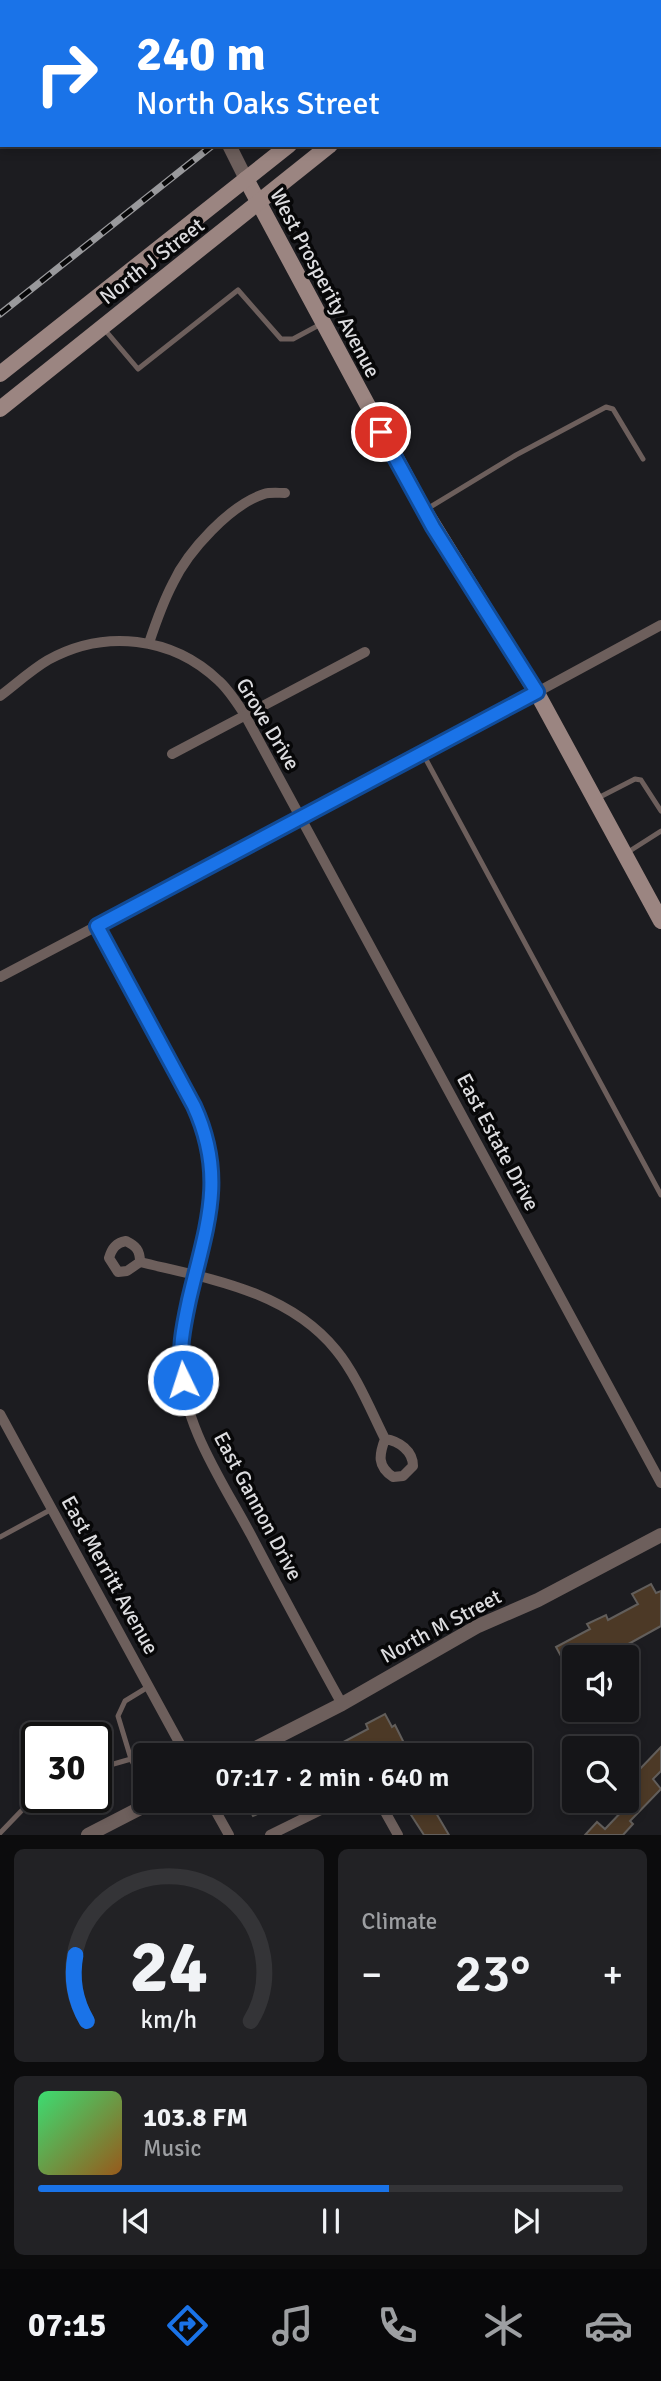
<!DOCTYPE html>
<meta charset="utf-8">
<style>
body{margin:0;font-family:Signika,sans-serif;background:#222225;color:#f1f3f6;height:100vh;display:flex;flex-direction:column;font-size:26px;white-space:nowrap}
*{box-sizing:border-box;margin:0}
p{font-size:23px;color:#9d9fa2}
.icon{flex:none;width:38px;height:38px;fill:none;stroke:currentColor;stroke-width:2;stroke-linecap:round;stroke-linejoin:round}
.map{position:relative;height:1835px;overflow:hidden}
.panel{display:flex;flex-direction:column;gap:14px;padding:14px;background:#0c0c0d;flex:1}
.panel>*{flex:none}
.top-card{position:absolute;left:0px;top:0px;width:662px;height:147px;box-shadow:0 4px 10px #0003,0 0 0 2px #343437;background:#1a73e8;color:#fff;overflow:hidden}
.buttons{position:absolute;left:562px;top:1645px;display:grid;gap:14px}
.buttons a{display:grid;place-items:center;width:77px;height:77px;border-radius:7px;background:#151518;box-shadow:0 4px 10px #0003,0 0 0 2px #343437;font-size:35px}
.speed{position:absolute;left:21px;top:1722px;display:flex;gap:14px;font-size:35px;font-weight:700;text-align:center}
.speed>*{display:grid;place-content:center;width:91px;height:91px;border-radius:50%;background:#151518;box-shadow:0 4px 10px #0003,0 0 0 2px #343437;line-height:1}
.speed .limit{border:4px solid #111;border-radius:10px;background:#fff;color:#111}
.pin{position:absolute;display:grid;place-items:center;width:60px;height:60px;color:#fff;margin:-30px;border:4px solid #fff;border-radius:50%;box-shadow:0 2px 7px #0007}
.me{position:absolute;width:77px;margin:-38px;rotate:356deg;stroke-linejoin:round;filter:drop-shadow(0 0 5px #0008)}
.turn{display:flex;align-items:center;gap:24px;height:147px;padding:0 21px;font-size:32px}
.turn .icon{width:91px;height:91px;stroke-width:2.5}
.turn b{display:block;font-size:49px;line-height:60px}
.big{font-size:52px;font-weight:600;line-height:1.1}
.panel .widget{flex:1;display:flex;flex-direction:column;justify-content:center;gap:10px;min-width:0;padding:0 24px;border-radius:10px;background:#222225}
.panel .dial{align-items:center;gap:0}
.dial svg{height:182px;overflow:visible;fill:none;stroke:#343437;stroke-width:7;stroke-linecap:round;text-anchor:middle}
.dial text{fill:#f1f3f6;stroke:none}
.song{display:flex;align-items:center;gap:21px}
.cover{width:84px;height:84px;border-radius:10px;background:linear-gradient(135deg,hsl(140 70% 55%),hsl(30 70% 35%))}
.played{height:7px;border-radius:4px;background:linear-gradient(90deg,#1a73e8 60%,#343437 60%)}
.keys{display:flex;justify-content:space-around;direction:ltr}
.heat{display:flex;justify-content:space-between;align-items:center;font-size:38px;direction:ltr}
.panel .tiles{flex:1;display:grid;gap:14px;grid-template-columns:1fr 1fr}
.widget:last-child{grid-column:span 2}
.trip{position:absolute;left:133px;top:1743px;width:399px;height:70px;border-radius:7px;background:#151518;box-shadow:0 4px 10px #0003,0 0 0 2px #343437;font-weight:600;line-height:70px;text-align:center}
.menu{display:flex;height:112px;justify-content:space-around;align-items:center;background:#08080a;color:#9d9fa2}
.menu .icon{width:49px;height:49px}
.menu .current{color:#1a73e8}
.menu b{font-size:32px;color:#f1f3f6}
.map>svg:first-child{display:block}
.building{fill:#4c3926;stroke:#625e5b;stroke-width:2}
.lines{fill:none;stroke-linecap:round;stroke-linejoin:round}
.service{stroke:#6d5f5c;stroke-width:5}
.minor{stroke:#6d5f5c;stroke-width:10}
.tertiary{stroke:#6d5f5c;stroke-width:14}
.secondary{stroke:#9b8581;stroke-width:16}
.rail-casing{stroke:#99999c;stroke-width:7}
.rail{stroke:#070708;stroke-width:4.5;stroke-dasharray:13;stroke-linecap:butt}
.route-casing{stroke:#114b97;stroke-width:18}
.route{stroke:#1a73e8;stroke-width:12}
.labels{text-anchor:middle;stroke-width:7;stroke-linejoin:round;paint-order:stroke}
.street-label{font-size:21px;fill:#dcdcdf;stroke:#070708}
</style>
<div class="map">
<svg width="661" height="1835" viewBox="0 0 661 1835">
<rect width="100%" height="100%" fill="#1c1c20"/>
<g class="building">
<polygon points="651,1584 656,1593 661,1591 661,1626 623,1647 625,1651 613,1657 602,1657 599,1652 589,1657 574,1657 574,1680 556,1647 590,1629 587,1624 606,1615 608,1620 638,1604 632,1594"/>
<polygon points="385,1714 392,1727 395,1725 410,1755 384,1755 381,1749 370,1755 319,1755 368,1729 366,1724"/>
<polygon points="661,1747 661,1771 653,1779 661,1789 630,1821 633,1824 623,1835 585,1835 597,1822 605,1829 626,1807 619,1801 626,1801 626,1772 633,1766 638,1771"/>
<polygon points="245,1801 284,1801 253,1816"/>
<polygon points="402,1801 429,1801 449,1835 424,1835"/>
</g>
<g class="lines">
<g class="service">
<polyline points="32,0 33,2"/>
<polyline points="520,0 521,2"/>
<polyline points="660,70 661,69"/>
<polyline points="105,330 138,369 238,290 281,339 293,339 321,324"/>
<polyline points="427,509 516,455 606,407 613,409 643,459"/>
<polyline points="423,754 661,1195"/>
<polyline points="598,798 635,779 641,780 661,811"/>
<polyline points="625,854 661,831"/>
<polyline points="0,1537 52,1509"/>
<polyline points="131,1759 118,1716 125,1701 148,1687"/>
<polyline points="96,1769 131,1759 145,1788"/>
<polyline points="0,1833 26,1806 42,1797"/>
</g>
<g class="minor">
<polyline points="608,0 609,2"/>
<polyline points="0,92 2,91"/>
<polyline points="660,95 661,98"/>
<path d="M149 643C156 622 163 602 173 583 188 551 230 505 264 494 270 492 278 493 285 493"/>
<path d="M0 696C16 684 31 670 48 660 104 629 172 636 219 681 229 690 237 703 245 715L661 1483"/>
<polyline points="172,754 365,652"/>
<path d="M97 926 193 1106C226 1177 207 1225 190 1297 185 1318 179 1338 180 1360 182 1424 222 1481 251 1535 281 1592 311 1648 342 1704"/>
<polyline points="0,977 423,754 661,625"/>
<path d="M126 1241C136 1246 140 1250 140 1262L127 1271 118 1272 109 1258C112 1248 116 1243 126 1241Z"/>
<path d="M140 1262C210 1279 288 1291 336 1350 356 1374 371 1411 385 1439 379 1455 377 1466 393 1477L403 1476 413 1466C413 1451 399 1441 385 1439"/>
<polyline points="0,1414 186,1755"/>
<polyline points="210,1801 229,1835"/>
<polyline points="379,1801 398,1835"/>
<polyline points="270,1835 339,1801"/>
</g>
<g class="tertiary">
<polyline points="167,0 168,2"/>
<polyline points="229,145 246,179"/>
<polyline points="242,1755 342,1704 478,1626 538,1600 661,1535"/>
<polyline points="88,1835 154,1801"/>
</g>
<g class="secondary">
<polyline points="488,2 490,0"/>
<polyline points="246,179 424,510 537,693 661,921"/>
<polyline points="0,374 289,145"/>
<polyline points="0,409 330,145"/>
</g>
<defs>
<g id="rail">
<polyline points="395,2 397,0"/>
<polyline points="0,314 213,145"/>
</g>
</defs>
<use href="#rail" class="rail-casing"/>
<use href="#rail" class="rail"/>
</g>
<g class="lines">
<defs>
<path id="route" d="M183 1380C178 1352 183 1328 189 1300 206 1227 227 1178 194 1106L97 926 537 692 433 527 381 432"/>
</defs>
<use href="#route" class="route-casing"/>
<use href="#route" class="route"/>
</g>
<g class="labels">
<g class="street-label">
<text transform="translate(152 261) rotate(-38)" y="7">North J Street</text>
<text transform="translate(325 283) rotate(62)" y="7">West Prosperity Avenue</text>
<text transform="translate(268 724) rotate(59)" y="7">Grove Drive</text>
<text transform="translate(498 1142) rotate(62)" y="7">East Estate Drive</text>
<text transform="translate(258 1506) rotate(62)" y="7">East Gannon Drive</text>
<text transform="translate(110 1575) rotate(61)" y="7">East Merritt Avenue</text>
<text transform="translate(441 1626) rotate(-28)" y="7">North M Street</text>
</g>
</g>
</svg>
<div class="buttons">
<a><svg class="icon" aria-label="sound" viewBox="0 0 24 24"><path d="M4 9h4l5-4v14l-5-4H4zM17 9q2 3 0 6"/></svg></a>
<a><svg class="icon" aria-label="search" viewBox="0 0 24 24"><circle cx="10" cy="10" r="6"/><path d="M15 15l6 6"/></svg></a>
</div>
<div class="speed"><div class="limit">30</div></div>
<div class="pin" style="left:381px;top:432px;background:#d93025"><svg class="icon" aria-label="arrive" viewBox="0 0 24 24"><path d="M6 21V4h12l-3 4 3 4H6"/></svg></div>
<svg class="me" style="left:183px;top:1380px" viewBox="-20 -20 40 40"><circle r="17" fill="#1a73e8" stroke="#fff" stroke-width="3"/><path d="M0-11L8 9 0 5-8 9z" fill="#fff"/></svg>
<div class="trip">07:17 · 2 min · 640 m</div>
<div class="top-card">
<div class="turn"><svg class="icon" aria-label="right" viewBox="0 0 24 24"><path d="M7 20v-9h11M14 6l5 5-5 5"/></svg><div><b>240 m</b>North Oaks Street</div></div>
</div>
</div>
<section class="panel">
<div class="tiles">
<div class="widget dial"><svg viewBox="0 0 100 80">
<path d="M14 69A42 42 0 1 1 86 69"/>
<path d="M14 69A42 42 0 0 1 9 40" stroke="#1a73e8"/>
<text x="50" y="56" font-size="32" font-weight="700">24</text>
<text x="50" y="72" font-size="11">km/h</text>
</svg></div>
<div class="widget"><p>Climate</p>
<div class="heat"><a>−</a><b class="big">23°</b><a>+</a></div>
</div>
<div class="widget">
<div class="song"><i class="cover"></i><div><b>103.8 FM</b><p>Music</p></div></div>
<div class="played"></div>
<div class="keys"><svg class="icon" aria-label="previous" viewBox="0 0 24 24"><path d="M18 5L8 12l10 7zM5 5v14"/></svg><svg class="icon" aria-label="pause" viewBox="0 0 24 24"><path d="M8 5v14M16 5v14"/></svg><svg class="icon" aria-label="next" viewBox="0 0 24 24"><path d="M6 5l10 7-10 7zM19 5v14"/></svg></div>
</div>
</div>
</section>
<nav class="menu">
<b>07:15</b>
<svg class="icon current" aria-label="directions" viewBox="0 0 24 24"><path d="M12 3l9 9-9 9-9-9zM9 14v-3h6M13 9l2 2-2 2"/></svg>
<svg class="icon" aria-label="music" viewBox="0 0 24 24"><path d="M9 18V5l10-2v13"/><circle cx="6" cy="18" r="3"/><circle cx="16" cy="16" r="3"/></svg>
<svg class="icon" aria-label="phone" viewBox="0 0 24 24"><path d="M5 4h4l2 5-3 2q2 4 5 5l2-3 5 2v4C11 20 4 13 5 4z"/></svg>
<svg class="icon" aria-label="climate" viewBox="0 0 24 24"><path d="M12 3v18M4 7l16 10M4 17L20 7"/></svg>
<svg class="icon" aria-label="car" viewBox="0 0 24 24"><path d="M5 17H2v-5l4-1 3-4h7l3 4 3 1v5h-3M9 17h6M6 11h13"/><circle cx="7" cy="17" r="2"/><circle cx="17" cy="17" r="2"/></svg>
</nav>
